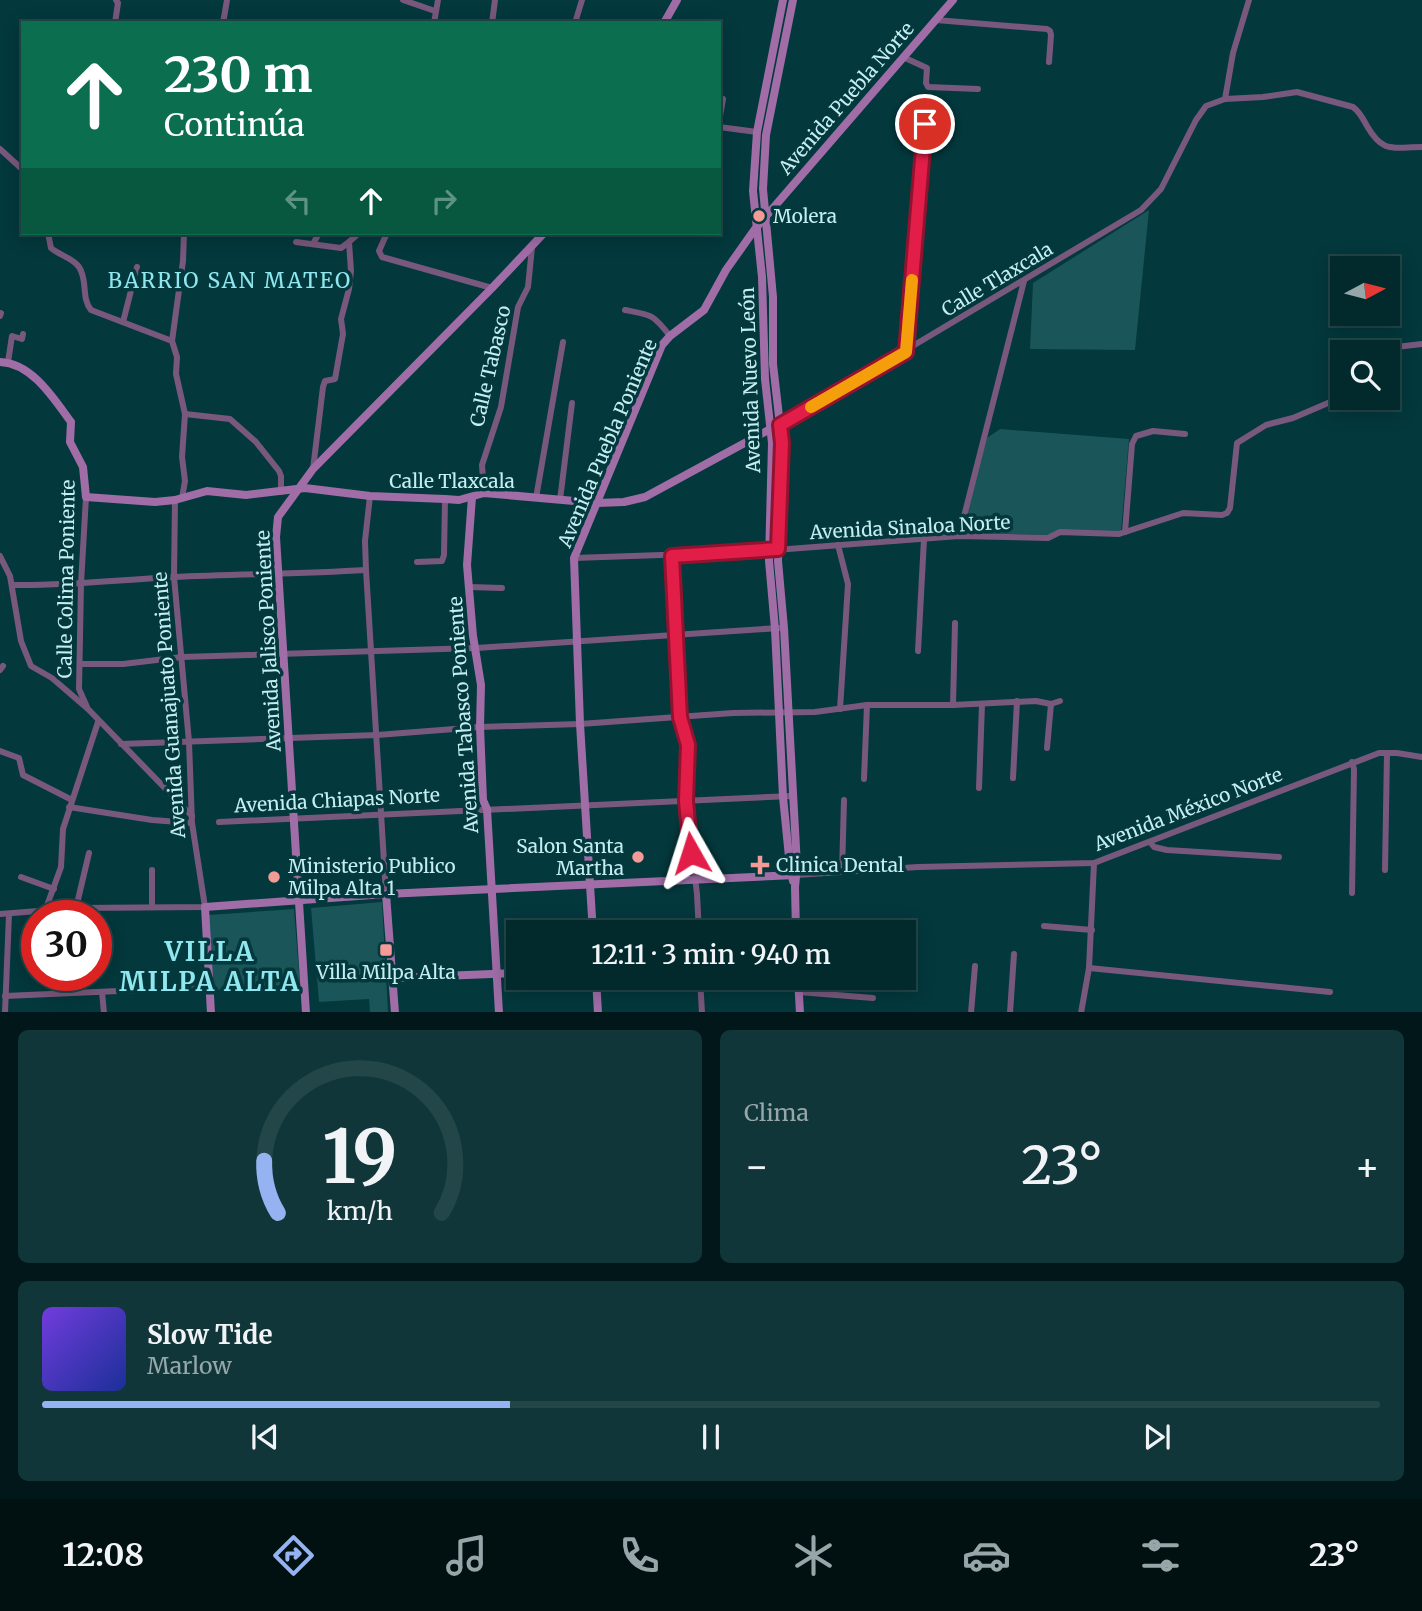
<!DOCTYPE html>
<html lang="es">
<meta charset="utf-8">
<style>
body{margin:0;font-family:Merriweather,serif;background:#103639;color:#f1f3f6;height:100vh;display:flex;flex-direction:column;font-size:26px;white-space:nowrap}
*{box-sizing:border-box;margin:0}
p{font-size:23px;color:#96a7aa}
.icon{flex:none;width:38px;height:38px;fill:none;stroke:currentColor;stroke-width:2;stroke-linecap:round;stroke-linejoin:round}
.map{position:relative;height:1012px;overflow:hidden}
.drawer{display:flex;flex-direction:column;gap:18px;padding:18px;background:#011719;flex:1}
.drawer>*{flex:none}
.guide{position:absolute;left:21px;top:21px;width:700px;height:214px;border-radius:0px;box-shadow:0 4px 18px #0003,0 0 0 2px #234649;background:#0b6e4f;color:#fff;overflow:hidden}
.needle{width:46px;rotate:83deg}
.controls{position:absolute;left:1330px;top:256px;display:grid;gap:14px}
.controls a{display:grid;place-items:center;width:70px;height:70px;border-radius:0px;background:#022a2d;box-shadow:0 4px 18px #0003,0 0 0 2px #234649;font-size:35px}
.speed{position:absolute;left:21px;top:900px;display:flex;gap:14px;font-size:35px;font-weight:700;text-align:center}
.speed>*{display:grid;place-content:center;width:91px;height:91px;border-radius:50%;background:#022a2d;box-shadow:0 4px 18px #0003,0 0 0 2px #234649;line-height:1}
.speed .limit{border:10px solid #d22;background:#fff;color:#111}
.pin{position:absolute;display:grid;place-items:center;width:60px;height:60px;color:#fff;margin:-30px;border:4px solid #fff;border-radius:50%;box-shadow:0 2px 7px #0007}
.me{position:absolute;width:77px;margin:-38px;rotate:354deg;stroke-linejoin:round;filter:drop-shadow(0 0 5px #0008)}
.turn{display:flex;align-items:center;gap:24px;height:147px;padding:0 28px;font-size:32px}
.turn .icon{width:91px;height:91px;stroke-width:2.5}
.turn b{display:block;font-size:49px;line-height:60px}
.lanes{display:flex;align-items:center;height:66px;padding:0 28px;background:#0003;justify-content:center;gap:35px;direction:ltr}
.lanes .off{opacity:.35}
.big{font-size:52px;font-weight:600;line-height:1.1}
.drawer .tile{flex:1;display:flex;flex-direction:column;justify-content:center;gap:10px;min-width:0;padding:0 24px;border-radius:10px;background:#103639}
.drawer .dial{align-items:center;gap:0}
.dial svg{height:182px;overflow:visible;fill:none;stroke:#234649;stroke-width:7;stroke-linecap:round;text-anchor:middle}
.dial text{fill:#f1f3f6;stroke:none}
.song{display:flex;align-items:center;gap:21px}
.cover{width:84px;height:84px;border-radius:10px;background:linear-gradient(135deg,hsl(260 70% 55%),hsl(230 70% 35%))}
.played{height:7px;border-radius:4px;background:linear-gradient(90deg,#95b2f1 35%,#234649 35%)}
.keys{display:flex;justify-content:space-around;direction:ltr}
.heat{display:flex;justify-content:space-between;align-items:center;font-size:38px;direction:ltr}
.drawer .tiles{flex:1;display:grid;gap:18px;grid-template-columns:1fr 1fr}
.tile:last-child{grid-column:span 2}
.trip{position:absolute;left:506px;top:920px;width:410px;height:70px;border-radius:0px;background:#022a2d;box-shadow:0 4px 18px #0003,0 0 0 2px #234649;font-weight:600;line-height:70px;text-align:center}
.tabs{display:flex;height:112px;justify-content:space-around;align-items:center;background:#011112;color:#96a7aa}
.tabs .icon{width:49px;height:49px}
.tabs .current{color:#95b2f1}
.tabs b{font-size:32px;color:#f1f3f6}
.map>svg:first-child{display:block}
.green{fill:#195559}
.lines{fill:none;stroke-linecap:round;stroke-linejoin:round}
.street{stroke:#79587d;stroke-width:6}
.secondary{stroke:#a06da7;stroke-width:8}
.route-casing{stroke:#92132f;stroke-width:18}
.route{stroke:#e11d48;stroke-width:12}
.slow{stroke:#f59e0b;stroke-width:12}
.poi-dot{fill:#f59b97;stroke:#03383c;stroke-width:2.5}
.labels{text-anchor:middle;stroke-width:7;stroke-linejoin:round;paint-order:stroke}
.street-label{font-size:19px;fill:#c4eef1;stroke:#03383c}
.poi-label{font-size:19px;fill:#c4eef1;stroke:#03383c;text-anchor:start}
.neighbourhood-label{font-size:21px;letter-spacing:2px;fill:#8fe8f0;stroke:#03383c}
.district-label{font-size:26px;font-weight:bold;letter-spacing:2px;fill:#8fe8f0;stroke:#03383c}
</style>
<div class="map">
<svg width="1422" height="1013" viewBox="0 0 1422 1013">
<rect width="100%" height="100%" fill="#03383c"/>
<g class="green">
<polygon points="1149,210 1135,350 1030,349 1033,283"/>
<polygon points="1000,429 1129,439 1121,532 1052,535 963,533 965,518 987,438"/>
<polygon points="382,902 388,1012 370,1012 369,999 319,1002 311,908"/>
<polygon points="294,909 300,984 214,990 208,915"/>
</g>
<g class="lines">
<g class="street">
<polyline points="403,0 435,11"/>
<polyline points="936,20 1047,29 1050,31 1051,35 1049,62"/>
<polyline points="115,23 118,3 116,0"/>
<polyline points="223,23 227,0"/>
<polyline points="434,23 438,0"/>
<polyline points="492,23 495,0"/>
<polyline points="575,23 582,0"/>
<polyline points="903,57 927,68 926,83 928,87 978,89"/>
<polyline points="719,98 723,99 719,122"/>
<polyline points="1225,99 1233,53 1249,0"/>
<polyline points="719,127 757,132"/>
<polyline points="0,149 23,170"/>
<path d="M48 233 51 248C59 255 73 258 79 267 88 280 81 298 91 310L172 341"/>
<polyline points="387,233 379,251 382,257 492,288"/>
<polyline points="296,242 341,248 349,242"/>
<polyline points="313,244 319,233"/>
<path d="M625 310C652 315 653 314 670 336"/>
<polyline points="0,316 1,313"/>
<polyline points="123,322 137,267"/>
<polyline points="906,352 925,124"/>
<polyline points="1388,353 1396,347 1422,344"/>
<polyline points="8,362 12,336 22,339 23,334"/>
<polyline points="185,414 230,419 256,442 279,471 281,476 281,492"/>
<path d="M780 425 1141 210 1161 189 1196 120 1206 106 1225 99 1263 97 1297 92 1353 107C1360 112 1363 119 1367 126 1383 154 1393 147 1422 147"/>
<polyline points="313,469 323,387 325,381 335,379 343,334 341,319 349,289 351,271 349,242 359,233"/>
<polyline points="484,493 482,465 501,407 518,307 528,287 532,247"/>
<polyline points="370,496 365,541 366,570 386,894"/>
<polyline points="86,497 81,584 79,689 87,707"/>
<polyline points="182,498 185,481 182,457 185,414 176,374 177,357 172,341 183,261 184,233"/>
<polyline points="536,498 563,342"/>
<polyline points="560,500 572,403"/>
<polyline points="1125,532 1132,444 1136,436 1153,431 1185,434"/>
<polyline points="959,536 1024,281"/>
<polyline points="838,545 848,584 840,709"/>
<polyline points="0,556 10,576 21,641 31,666 52,678 88,709 192,816"/>
<polyline points="672,556 680,717 688,745 686,801 697,894 699,933"/>
<polyline points="574,558 748,552 959,536 1048,538 1060,532 1119,534 1183,513 1222,515 1227,513 1230,508 1237,443 1266,425 1293,418 1342,397"/>
<polyline points="417,562 442,561 444,555 445,499"/>
<path d="M13 585C66 586 119 580 173 577 237 574 301 574 366 570"/>
<polyline points="470,587 502,588"/>
<polyline points="918,651 924,539"/>
<polyline points="80,664 123,664 182,657 476,648 779,628"/>
<polyline points="0,670 3,666"/>
<polyline points="953,705 955,623"/>
<polyline points="121,744 377,735 480,727 580,724 733,713 815,712 867,705 953,705 1036,701 1051,704 1060,701"/>
<polyline points="1047,748 1051,704"/>
<polyline points="0,751 19,758 23,775 72,800"/>
<polyline points="1352,762 1354,769 1352,893"/>
<polyline points="1013,778 1017,701"/>
<polyline points="864,779 867,705"/>
<polyline points="979,788 982,704"/>
<polyline points="69,807 152,820 192,823"/>
<polyline points="219,822 792,796"/>
<polyline points="1150,842 1154,847 1167,850 1279,857"/>
<polyline points="1385,870 1387,753"/>
<polyline points="842,872 844,800"/>
<polyline points="796,875 918,867 1094,863 1379,753 1397,753 1422,757"/>
<polyline points="21,877 54,889"/>
<polyline points="152,906 152,870"/>
<polyline points="76,908 89,853"/>
<polyline points="45,911 61,867 63,829 98,722"/>
<polyline points="0,914 76,908 205,907 192,823 189,742 174,577 175,500"/>
<polyline points="645,926 699,923"/>
<polyline points="1044,926 1092,930"/>
<polyline points="1089,968 1330,992"/>
<polyline points="700,978 702,1013"/>
<polyline points="102,992 104,1013"/>
<polyline points="799,992 873,998"/>
<polyline points="5,996 209,987"/>
<polyline points="5,1013 9,914"/>
<polyline points="971,1013 975,966"/>
<polyline points="1010,1013 1014,954"/>
<polyline points="1081,1013 1089,968 1094,863"/>
</g>
<g class="secondary">
<polyline points="783,0 757,132 753,191 762,277 765,379 772,443 769,561 775,629 783,797 790,867 793,881"/>
<polyline points="793,0 766,135 763,189 773,297 773,364 782,443 778,561 784,628 797,866 795,887 796,933"/>
<polyline points="664,23 677,0"/>
<path d="M0 362C32 363 54 399 71 422L70 442 83 467 86 497 155 502 175 500 207 491 246 495 305 488 370 496 445 499 459 500 484 493 597 503 624 502 645 497 774 427"/>
<polyline points="472,497 467,565 473,636 481,685 480,727 483,800 487,809 499,1013"/>
<polyline points="386,894 395,1013"/>
<polyline points="593,933 580,724 574,558 662,345 670,336 704,310 726,270 755,229 953,0"/>
<polyline points="393,978 518,973"/>
<polyline points="596,978 598,1013"/>
<polyline points="798,978 800,1013"/>
<polyline points="211,1013 205,907 386,894 796,875"/>
<polyline points="306,1013 276,537 278,517 313,469 492,288 544,233"/>
</g>
</g>
<g class="lines">
<defs>
<polyline id="route" points="691,853 686,801 688,745 680,717 672,556 778,549 782,443 780,425 906,352 925,124"/>
</defs>
<use href="#route" class="route-casing"/>
<use href="#route" class="route"/>
<polyline class="slow" points="811,407 906,352 912,280"/>
</g>
<g class="poi-dot">
<circle cx="759" cy="216" r="7"/>
<circle cx="638" cy="857" r="7"/>
<path d="M756.5 854.5h7v7h7v7h-7v7h-7v-7h-7v-7h7z"/>
<circle cx="274" cy="877" r="7"/>
<rect x="379" y="943" width="14" height="14" rx="3.5"/>
</g>
<g class="labels">
<g class="street-label">
<text transform="translate(846 98) rotate(-49)" y="7">Avenida Puebla Norte</text>
<text transform="translate(997 279) rotate(-31)" y="7">Calle Tlaxcala</text>
<text transform="translate(490 366) rotate(-77)" y="7">Calle Tabasco</text>
<text transform="translate(750 380) rotate(-92)" y="7">Avenida Nuevo León</text>
<text transform="translate(607 443) rotate(-67)" y="7">Avenida Puebla Poniente</text>
<text x="452" y="488">Calle Tlaxcala</text>
<text transform="translate(910 527) rotate(-3)" y="7">Avenida Sinaloa Norte</text>
<text transform="translate(66 579) rotate(-89)" y="7">Calle Colima Poniente</text>
<text transform="translate(268 641) rotate(-93)" y="7">Avenida Jalisco Poniente</text>
<text transform="translate(169 705) rotate(-94)" y="7">Avenida Guanajuato Poniente</text>
<text transform="translate(463 715) rotate(-94)" y="7">Avenida Tabasco Poniente</text>
<text transform="translate(337 800) rotate(-3)" y="7">Avenida Chiapas Norte</text>
<text transform="translate(1188 809) rotate(-21)" y="7">Avenida México Norte</text>
</g>
<g class="poi-label">
<text x="773" y="223">Molera</text>
<text x="624" y="853" text-anchor="end">Salon Santa<tspan x="624" dy="22">Martha</tspan></text>
<text x="776" y="872">Clinica Dental</text>
<text x="288" y="873">Ministerio Publico<tspan x="288" dy="22">Milpa Alta 1</tspan></text>
<text x="386" y="979" text-anchor="middle">Villa Milpa Alta</text>
</g>
<g class="neighbourhood-label">
<text x="230" y="288">BARRIO SAN MATEO</text>
</g>
<g class="district-label">
<text x="210" y="961">VILLA<tspan x="210" dy="30">MILPA ALTA</tspan></text>
</g>
</g>
</svg>
<div class="controls">
<a><svg class="needle" viewBox="-14 -14 28 28"><path d="M0-13l5 13h-10z" fill="#e53935"/><path d="M0 13l5-13h-10z" fill="#96a7aa"/></svg></a>
<a><svg class="icon" aria-label="search" viewBox="0 0 24 24"><circle cx="10" cy="10" r="6"/><path d="M15 15l6 6"/></svg></a>
</div>
<div class="speed"><div class="limit">30</div></div>
<div class="pin" style="left:925px;top:124px;background:#d93025"><svg class="icon" aria-label="arrive" viewBox="0 0 24 24"><path d="M6 21V4h12l-3 4 3 4H6"/></svg></div>
<svg class="me" style="left:691px;top:853px" viewBox="-20 -20 40 40"><path d="M0-17L14 15 0 8-14 15z" fill="#e11d48" stroke="#fff" stroke-width="4"/></svg>
<div class="trip">12:11 · 3 min · 940 m</div>
<div class="guide">
<div class="turn"><svg class="icon" aria-label="ahead" viewBox="0 0 24 24"><path d="M12 20V5M6 11l6-6 6 6"/></svg><div><b>230 m</b>Continúa</div></div>
<div class="lanes"><svg class="icon off" aria-label="left" viewBox="0 0 24 24"><path d="M17 20v-9H6M10 6l-5 5 5 5"/></svg><svg class="icon" aria-label="ahead" viewBox="0 0 24 24"><path d="M12 20V5M6 11l6-6 6 6"/></svg><svg class="icon off" aria-label="right" viewBox="0 0 24 24"><path d="M7 20v-9h11M14 6l5 5-5 5"/></svg></div>
</div>
</div>
<section class="drawer">
<div class="tiles">
<div class="tile dial"><svg viewBox="0 0 100 80">
<path d="M14 69A42 42 0 1 1 86 69"/>
<path d="M14 69A42 42 0 0 1 8 46" stroke="#95b2f1"/>
<text x="50" y="56" font-size="32" font-weight="700">19</text>
<text x="50" y="72" font-size="11">km/h</text>
</svg></div>
<div class="tile"><p>Clima</p>
<div class="heat"><a>−</a><b class="big">23°</b><a>+</a></div>
</div>
<div class="tile">
<div class="song"><i class="cover"></i><div><b>Slow Tide</b><p>Marlow</p></div></div>
<div class="played"></div>
<div class="keys"><svg class="icon" aria-label="previous" viewBox="0 0 24 24"><path d="M18 5L8 12l10 7zM5 5v14"/></svg><svg class="icon" aria-label="pause" viewBox="0 0 24 24"><path d="M8 5v14M16 5v14"/></svg><svg class="icon" aria-label="next" viewBox="0 0 24 24"><path d="M6 5l10 7-10 7zM19 5v14"/></svg></div>
</div>
</div>
</section>
<nav class="tabs">
<b>12:08</b>
<svg class="icon current" aria-label="directions" viewBox="0 0 24 24"><path d="M12 3l9 9-9 9-9-9zM9 14v-3h6M13 9l2 2-2 2"/></svg>
<svg class="icon" aria-label="music" viewBox="0 0 24 24"><path d="M9 18V5l10-2v13"/><circle cx="6" cy="18" r="3"/><circle cx="16" cy="16" r="3"/></svg>
<svg class="icon" aria-label="phone" viewBox="0 0 24 24"><path d="M5 4h4l2 5-3 2q2 4 5 5l2-3 5 2v4C11 20 4 13 5 4z"/></svg>
<svg class="icon" aria-label="climate" viewBox="0 0 24 24"><path d="M12 3v18M4 7l16 10M4 17L20 7"/></svg>
<svg class="icon" aria-label="car" viewBox="0 0 24 24"><path d="M5 17H2v-5l4-1 3-4h7l3 4 3 1v5h-3M9 17h6M6 11h13"/><circle cx="7" cy="17" r="2"/><circle cx="17" cy="17" r="2"/></svg>
<svg class="icon" aria-label="filters" viewBox="0 0 24 24"><path d="M4 7h16M4 17h16"/><circle cx="9" cy="7" r="2"/><circle cx="15" cy="17" r="2"/></svg>
<b>23°</b>
</nav>
